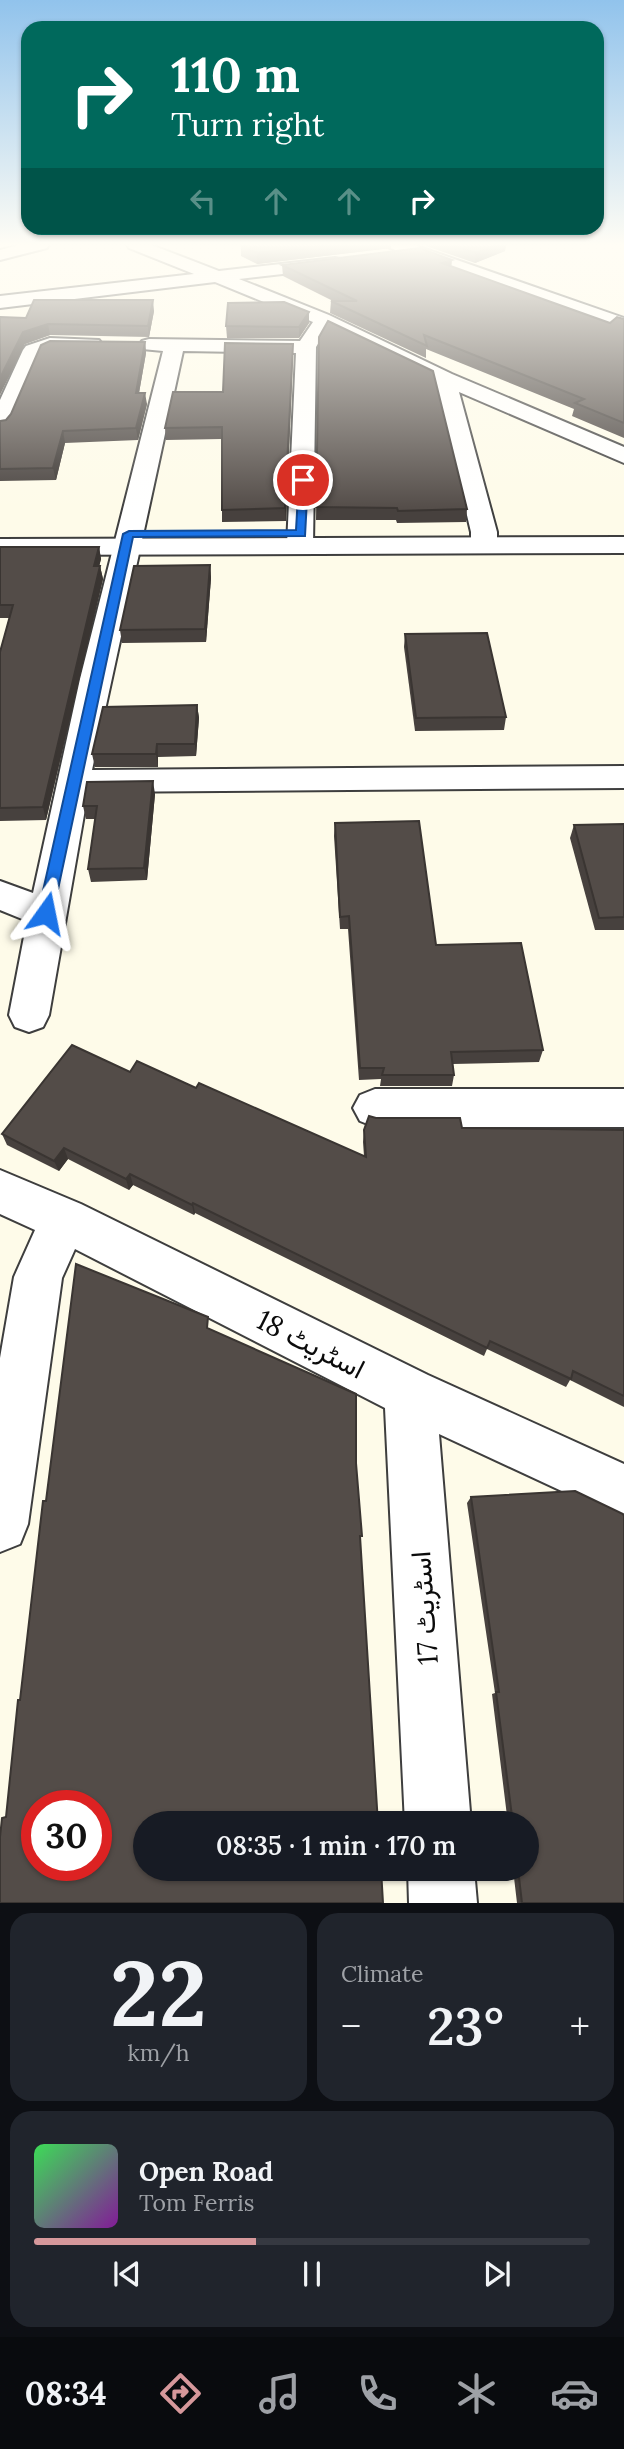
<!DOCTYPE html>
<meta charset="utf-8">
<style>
body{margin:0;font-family:Lora,Vazirmatn,serif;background:#20242c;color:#f1f3f6;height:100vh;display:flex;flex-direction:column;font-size:26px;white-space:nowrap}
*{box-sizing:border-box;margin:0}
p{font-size:23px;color:#9ea1a6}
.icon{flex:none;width:38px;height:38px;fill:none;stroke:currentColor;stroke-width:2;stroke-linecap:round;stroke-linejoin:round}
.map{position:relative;height:1903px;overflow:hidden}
.panel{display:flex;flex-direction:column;gap:10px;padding:10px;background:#0d0f14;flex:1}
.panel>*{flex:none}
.banner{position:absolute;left:21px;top:21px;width:583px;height:214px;border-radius:21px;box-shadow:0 2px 5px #0004;background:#00695c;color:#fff;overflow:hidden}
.speed{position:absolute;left:21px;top:1790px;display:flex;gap:14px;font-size:35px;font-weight:700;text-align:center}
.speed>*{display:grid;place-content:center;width:91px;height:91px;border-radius:50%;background:#171b24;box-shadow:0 2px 5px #0004;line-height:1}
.speed .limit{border:10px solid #d22;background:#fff;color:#111}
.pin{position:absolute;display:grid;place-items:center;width:60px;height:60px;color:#fff;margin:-30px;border:4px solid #fff;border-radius:50%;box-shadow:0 2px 7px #0007}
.me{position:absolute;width:77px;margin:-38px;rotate:12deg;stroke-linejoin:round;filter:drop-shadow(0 0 5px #0008)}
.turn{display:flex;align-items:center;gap:24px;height:147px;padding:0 35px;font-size:32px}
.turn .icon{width:91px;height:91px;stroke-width:2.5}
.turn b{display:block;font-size:49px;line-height:60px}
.lanes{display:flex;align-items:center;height:66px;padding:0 35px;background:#0003;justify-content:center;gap:35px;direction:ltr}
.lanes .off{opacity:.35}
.big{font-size:52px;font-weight:600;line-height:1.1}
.panel .widget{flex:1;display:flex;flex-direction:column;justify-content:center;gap:10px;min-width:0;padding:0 24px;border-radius:21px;background:#20242c}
.panel .dial{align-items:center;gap:0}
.dial b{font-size:91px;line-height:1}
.song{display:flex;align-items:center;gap:21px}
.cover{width:84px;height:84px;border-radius:10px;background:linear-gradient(135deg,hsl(130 70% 55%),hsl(290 70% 35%))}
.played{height:7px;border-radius:4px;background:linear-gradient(90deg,#d6989b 40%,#363941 40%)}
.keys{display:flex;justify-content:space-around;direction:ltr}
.heat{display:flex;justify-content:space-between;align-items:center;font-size:38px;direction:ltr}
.panel .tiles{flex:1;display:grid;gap:10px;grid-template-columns:1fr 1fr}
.widget:last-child{grid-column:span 2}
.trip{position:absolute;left:133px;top:1811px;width:406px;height:70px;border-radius:35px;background:#171b24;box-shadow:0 2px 5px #0004;font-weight:600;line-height:70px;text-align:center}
.tab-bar{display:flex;height:112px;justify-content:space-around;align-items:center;background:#090b0e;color:#9ea1a6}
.tab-bar .icon{width:49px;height:49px}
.tab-bar .on{color:#d6989b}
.tab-bar b{font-size:32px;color:#f1f3f6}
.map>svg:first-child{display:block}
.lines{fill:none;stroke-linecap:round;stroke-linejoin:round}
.minor-casing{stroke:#3e3e3e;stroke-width:4}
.tertiary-casing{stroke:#3e3e3e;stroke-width:4}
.minor{fill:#fff;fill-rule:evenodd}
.tertiary{fill:#fff;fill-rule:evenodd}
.wall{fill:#47413e}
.shaded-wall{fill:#3a3532}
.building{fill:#534c48;stroke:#3a3532;stroke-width:2;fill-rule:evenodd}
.route{fill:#1a73e8;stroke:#114b97;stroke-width:2}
.labels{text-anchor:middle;stroke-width:7;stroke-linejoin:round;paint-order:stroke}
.near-street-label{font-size:28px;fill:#0b0b0b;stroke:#fff}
</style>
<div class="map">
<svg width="624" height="1903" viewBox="0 0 624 1903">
<rect width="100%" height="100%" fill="#fefbe9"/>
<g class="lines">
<defs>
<g id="minor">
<polygon points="23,244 49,244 47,248 0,260 0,250"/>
<polygon points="127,244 149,244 219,271 335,258 341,259 344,263 335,268 239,279 329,315 452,374 624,447 624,463 459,392 497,532 497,545 493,551 484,553 475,551 471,545 471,532 435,381 327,329 316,347 313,545 309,551 300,553 291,551 287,545 296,353 183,351 92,770 624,766 624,788 88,792 49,1015 43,1027 29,1032 15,1027 9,1015 27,921 0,910 0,881 33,893 80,679 163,351 142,349 139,345 142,341 149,339 300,341 313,322 215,282 0,308 0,296 194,274 129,248"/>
<polygon points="388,244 411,244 624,318 624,330 390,248"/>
<path d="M50 338 99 340 102 344 99 348C80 353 60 347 41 354L11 424 8 429 0 431V400L23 350 26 346Z"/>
<polygon points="375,1089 624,1089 624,1127 375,1127 360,1121 353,1108 360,1095"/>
<polygon points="0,1170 81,1204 428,1375 624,1464 624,1520 439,1434 471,1824 405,1824 385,1408 75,1249 62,1278 28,1524 20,1544 0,1552 0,1358 14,1277 35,1230 0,1214"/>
<polygon points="408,1869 474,1869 477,1903 409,1903"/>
</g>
<polygon id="tertiary" points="624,537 624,553 0,555 0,539"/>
</defs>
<use href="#minor" class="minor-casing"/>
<use href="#tertiary" class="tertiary-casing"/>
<use href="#minor" class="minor"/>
<use href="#tertiary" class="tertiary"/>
</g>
<g class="wall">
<polygon points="420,244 506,244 505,251 475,263"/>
<polygon points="241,246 391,248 257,264 241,256"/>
<polygon points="282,265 452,267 610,323 624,319 624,438 572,416 574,409 426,349 426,358 330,313 331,301 333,301 283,276"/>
<polygon points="154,311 149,337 50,335 25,344 26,318"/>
<polygon points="309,323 299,338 227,338 226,326"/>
<polygon points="319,337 467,509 466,522 397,523 396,520 316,520"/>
<polygon points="145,342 146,353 139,393 147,404 138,440 65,443 56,480 0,481 0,421 6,420 11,414"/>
<polygon points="293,344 286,521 222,522 222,439 166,440 165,428 223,392"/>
<polygon points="0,547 99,547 101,559 99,566 100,566 103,579 46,820 0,821 0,652 9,618 0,618"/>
<polygon points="210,565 211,578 206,642 122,643 120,630"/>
<polygon points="405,634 506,717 504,730 415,731 404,647"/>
<polygon points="197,705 199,718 196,756 158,757 158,767 95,767 92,754"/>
<polygon points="155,794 147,880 91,882 88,869 95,819 86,819 83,806"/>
<polygon points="335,823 436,945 543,1050 539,1062 453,1064 454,1075 452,1086 380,1086 381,1079 359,1080 348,929 340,929 334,836"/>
<polygon points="624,824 624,930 595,930 570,838 574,825"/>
<polygon points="130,1072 196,1088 364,1156 363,1142 364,1130 376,1118 462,1128 624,1130 624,1407 570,1380 566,1387 487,1349 484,1356 195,1213 194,1215 133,1185 129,1190 68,1159 59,1171 7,1145 2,1134"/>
<polygon points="471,1497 624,1903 517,1903 513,1869 527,1869 527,1824 508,1824 492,1694 495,1693 467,1503"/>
</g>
<g class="shaded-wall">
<polygon points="342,244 391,244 391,248 257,264 257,253"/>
<polygon points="500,244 506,244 505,251 475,263 476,253"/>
<polygon points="452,260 451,271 442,263"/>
<polygon points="153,300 154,311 149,337 148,326"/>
<polygon points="309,312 309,323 299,338 299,327"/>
<polygon points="48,324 50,335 25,344 0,395 0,378 23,332"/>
<polygon points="145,342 146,353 137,404 136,393"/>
<polygon points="293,344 293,356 286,521 285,508"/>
<polygon points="145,393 147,404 138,440 136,428"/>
<polygon points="63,431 65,443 56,480 53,468"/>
<polygon points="99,547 101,559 96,579 94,566"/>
<polygon points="210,565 211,578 206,642 205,629"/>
<polygon points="100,566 103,579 46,820 43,807"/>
<polygon points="197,705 199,718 196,756 195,744"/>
<polygon points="157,744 158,757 158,767 156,754"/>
<polygon points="153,781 155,794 147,880 144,868"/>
<polygon points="64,1148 68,1159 59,1171 54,1161"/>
<polygon points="130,1174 133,1185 129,1190 126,1179"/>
<polygon points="193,1203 195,1213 194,1215 192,1205"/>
</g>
<g class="building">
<polygon points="253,244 342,244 257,253 241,246"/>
<polygon points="450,244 500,244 476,253"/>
<polygon points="420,248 452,260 442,263 610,323 617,317 624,319 624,423 575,403 584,399 424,335 427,346 331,301 357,301 282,265"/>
<polygon points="34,300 153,300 148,326 48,324 23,332 0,378 0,317 26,318"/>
<polygon points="284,302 309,312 299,327 226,326 228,303"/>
<polygon points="328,321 433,371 467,509 398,511 397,508 316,507 319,337"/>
<polygon points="50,341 145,342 136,393 145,393 136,428 63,431 53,468 0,469 0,421 6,420 11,414 41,345"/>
<polygon points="225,343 293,344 285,508 222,510 222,427 165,428 173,392 223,392"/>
<polygon points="0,547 99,547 94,566 100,566 43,807 0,808 0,652 13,605 0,605"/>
<polygon points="210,565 205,629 120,630 134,566"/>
<polygon points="487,633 506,717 416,718 405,634"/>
<polygon points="197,705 195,744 157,744 156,754 92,754 103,707"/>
<polygon points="153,781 144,868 88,869 97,806 83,806 87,782"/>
<polygon points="419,821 436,945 521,943 543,1050 451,1052 454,1075 382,1075 384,1068 360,1068 349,916 340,917 335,823"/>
<polygon points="624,824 624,917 599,918 574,825"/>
<polygon points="72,1045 130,1072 137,1061 196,1088 199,1083 366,1157 364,1130 369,1116 376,1118 460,1118 462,1128 624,1130 624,1396 573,1371 571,1379 490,1341 487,1348 193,1203 192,1205 130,1174 126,1179 64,1148 54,1161 2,1134"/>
<path d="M76 1264 208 1317 207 1328 356 1394V1463L362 1536H360L378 1824H145V1869H381L383 1903H0V1837L2 1818 6 1817 18 1700H20L43 1501H46ZM37 1806H96V1866H37Z"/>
<polygon points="575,1491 623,1514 624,1516 624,1903 522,1903 518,1869 527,1869 527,1824 513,1824 496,1692 499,1692 471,1497"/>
</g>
<linearGradient id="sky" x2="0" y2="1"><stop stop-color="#91c3ec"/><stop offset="0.48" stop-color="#fffdf5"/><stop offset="1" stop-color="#fffdf5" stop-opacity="0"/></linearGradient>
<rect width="624" height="510" fill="url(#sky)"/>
<polygon class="route" points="299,478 308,480 305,536 133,537 53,913 51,917 40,917 38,913 123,534 129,531 296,530"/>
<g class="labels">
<g class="near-street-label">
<text transform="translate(311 1344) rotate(27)" y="10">اسٹریٹ 18</text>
<text transform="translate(424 1608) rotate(-94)" y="10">اسٹریٹ 17</text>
</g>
</g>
</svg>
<div class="speed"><div class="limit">30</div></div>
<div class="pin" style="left:303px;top:480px;background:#d93025"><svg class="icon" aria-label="arrive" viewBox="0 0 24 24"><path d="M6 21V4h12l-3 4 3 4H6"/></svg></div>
<svg class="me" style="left:46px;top:913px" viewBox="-20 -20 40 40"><path d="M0-17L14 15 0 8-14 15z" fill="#1a73e8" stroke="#fff" stroke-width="4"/></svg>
<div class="trip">08:35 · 1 min · 170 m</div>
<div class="banner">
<div class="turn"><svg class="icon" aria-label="right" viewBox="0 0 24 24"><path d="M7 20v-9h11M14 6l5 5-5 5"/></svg><div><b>110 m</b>Turn right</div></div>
<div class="lanes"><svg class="icon off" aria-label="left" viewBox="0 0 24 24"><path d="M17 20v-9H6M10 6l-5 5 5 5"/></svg><svg class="icon off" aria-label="ahead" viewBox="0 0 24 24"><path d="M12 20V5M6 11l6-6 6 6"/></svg><svg class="icon off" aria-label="ahead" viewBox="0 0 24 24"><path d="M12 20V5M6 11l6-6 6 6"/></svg><svg class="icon" aria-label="right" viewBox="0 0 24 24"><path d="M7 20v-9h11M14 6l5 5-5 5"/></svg></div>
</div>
</div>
<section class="panel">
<div class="tiles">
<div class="widget dial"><b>22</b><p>km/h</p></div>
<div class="widget"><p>Climate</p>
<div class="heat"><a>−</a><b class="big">23°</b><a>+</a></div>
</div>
<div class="widget">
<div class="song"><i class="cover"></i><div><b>Open Road</b><p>Tom Ferris</p></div></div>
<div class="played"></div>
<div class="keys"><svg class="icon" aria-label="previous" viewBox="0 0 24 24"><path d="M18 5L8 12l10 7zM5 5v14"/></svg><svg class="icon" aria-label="pause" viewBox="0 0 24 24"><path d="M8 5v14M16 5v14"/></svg><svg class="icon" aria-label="next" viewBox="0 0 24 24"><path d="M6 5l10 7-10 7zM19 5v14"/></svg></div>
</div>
</div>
</section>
<nav class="tab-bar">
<b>08:34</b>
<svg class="icon on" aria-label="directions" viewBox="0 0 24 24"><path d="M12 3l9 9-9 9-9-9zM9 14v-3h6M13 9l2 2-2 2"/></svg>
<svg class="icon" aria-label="music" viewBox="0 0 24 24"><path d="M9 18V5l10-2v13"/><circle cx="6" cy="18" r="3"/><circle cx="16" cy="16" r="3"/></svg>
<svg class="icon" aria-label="phone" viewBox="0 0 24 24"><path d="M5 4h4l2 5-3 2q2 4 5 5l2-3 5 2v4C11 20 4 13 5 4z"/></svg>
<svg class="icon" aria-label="climate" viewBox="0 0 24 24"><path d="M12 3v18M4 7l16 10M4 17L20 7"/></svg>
<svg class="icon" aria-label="car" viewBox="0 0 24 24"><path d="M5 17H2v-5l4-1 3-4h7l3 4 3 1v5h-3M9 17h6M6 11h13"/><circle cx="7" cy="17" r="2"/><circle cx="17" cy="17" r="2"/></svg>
</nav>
